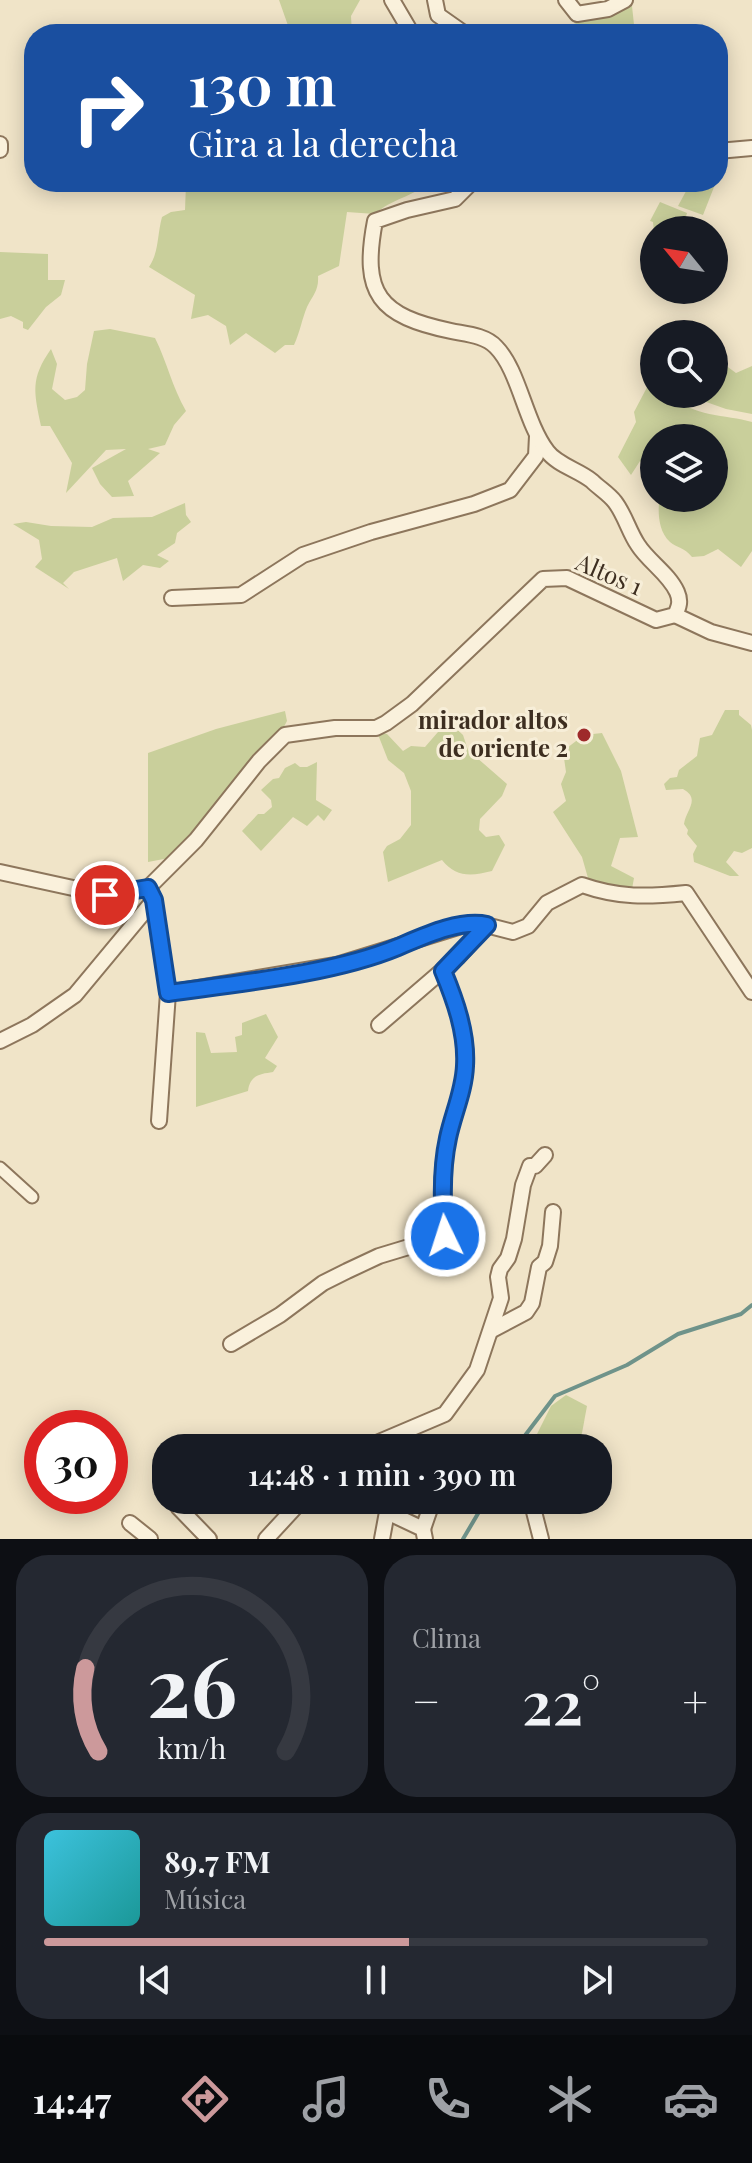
<!DOCTYPE html>
<html lang="es">
<meta charset="utf-8">
<style>
body{margin:0;font-family:"Playfair Display",serif;background:#242831;color:#f1f3f6;height:100vh;display:flex;flex-direction:column;font-size:30px;white-space:nowrap}
*{box-sizing:border-box;margin:0}
p{font-size:26px;color:#9ea1a6}
.icon{flex:none;width:44px;height:44px;fill:none;stroke:currentColor;stroke-width:2;stroke-linecap:round;stroke-linejoin:round}
.map{position:relative;height:1539px;overflow:hidden}
.sheet{display:flex;flex-direction:column;gap:16px;padding:16px;background:#0d0f14;flex:1}
.sheet>*{flex:none}
.top-card{position:absolute;left:24px;top:24px;width:704px;height:168px;border-radius:32px;box-shadow:0 4px 20px #0003;background:#1a4fa0;color:#fff;overflow:hidden}
.needle{width:52px;rotate:300deg}
.tools{position:absolute;left:640px;top:216px;display:grid;gap:16px}
.tools a{display:grid;place-items:center;width:88px;height:88px;border-radius:50%;background:#171b24;box-shadow:0 4px 20px #0003;font-size:40px}
.speed{position:absolute;left:24px;top:1410px;display:flex;gap:16px;font-size:40px;font-weight:700;text-align:center}
.speed>*{display:grid;place-content:center;width:104px;height:104px;border-radius:50%;background:#171b24;box-shadow:0 4px 20px #0003;line-height:1}
.speed .limit{border:12px solid #d22;background:#fff;color:#111}
.pin{position:absolute;display:grid;place-items:center;width:68px;height:68px;color:#fff;margin:-34px;border:4px solid #fff;border-radius:50%;box-shadow:0 2px 8px #0007}
.me{position:absolute;width:88px;margin:-44px;rotate:356deg;stroke-linejoin:round;filter:drop-shadow(0 0 6px #0008)}
.turn{display:flex;align-items:center;gap:28px;height:168px;padding:0 32px;font-size:36px}
.turn .icon{width:104px;height:104px;stroke-width:2.5}
.turn b{display:block;font-size:56px;line-height:68px}
.big{font-size:60px;font-weight:600;line-height:1.1}
.sheet .card{flex:1;display:flex;flex-direction:column;justify-content:center;gap:12px;min-width:0;padding:0 28px;border-radius:32px;background:#242831}
.sheet .dial{align-items:center;gap:0}
.dial svg{height:208px;overflow:visible;fill:none;stroke:#363941;stroke-width:7;stroke-linecap:round;text-anchor:middle}
.dial text{fill:#f1f3f6;stroke:none}
.song{display:flex;align-items:center;gap:24px}
.cover{width:96px;height:96px;border-radius:12px;background:linear-gradient(135deg,hsl(190 70% 55%),hsl(180 70% 35%))}
.played{height:8px;border-radius:4px;background:linear-gradient(90deg,#cc999b 55%,#363941 55%)}
.keys{display:flex;justify-content:space-around;direction:ltr}
.heat{display:flex;justify-content:space-between;align-items:center;font-size:44px;direction:ltr}
.sheet .tiles{flex:1;display:grid;gap:16px;grid-template-columns:1fr 1fr}
.card:last-child{grid-column:span 2}
.trip{position:absolute;left:152px;top:1434px;width:460px;height:80px;border-radius:32px;background:#171b24;box-shadow:0 4px 20px #0003;font-weight:600;line-height:80px;text-align:center}
.tabs{display:flex;height:128px;justify-content:space-around;align-items:center;background:#090b0e;color:#9ea1a6}
.tabs .icon{width:56px;height:56px}
.tabs .selected{color:#cc999b}
.tabs b{font-size:36px;color:#f1f3f6}
.map>svg:first-child{display:block}
.green{fill:#c9cf9b;fill-rule:evenodd}
.lines{fill:none;stroke-linecap:round;stroke-linejoin:round}
.stream{stroke:#6f938a;stroke-width:4}
.pedestrian-casing{stroke:#8d765c;stroke-width:15}
.minor-casing{stroke:#8d765c;stroke-width:18}
.pedestrian{stroke:#faf1dc;stroke-width:11}
.minor{stroke:#faf1dc;stroke-width:14}
.route-casing{stroke:#114b97;stroke-width:20}
.route{stroke:#1a73e8;stroke-width:14}
.poi-dot{fill:#9e2a2b;stroke:#f7eed8;stroke-width:3}
.labels{text-anchor:middle;stroke-width:6;stroke-linejoin:round;paint-order:stroke}
.street-label{font-size:24px;fill:#3d2e20;stroke:#f7eed8}
.poi-label{font-size:24px;font-weight:bold;fill:#3d2e20;stroke:#f7eed8;text-anchor:end}
</style>
<div class="map">
<svg width="752" height="1539" viewBox="0 0 752 1539">
<rect width="100%" height="100%" fill="#f0e4c8"/>
<g class="green">
<polygon points="279,0 360,0 351,16 352,34 291,34"/>
<polygon points="632,6 635,34 597,34 574,23 579,18 603,17"/>
<path d="M189 182H429C413 197 391 199 375 214L347 212 339 266 318 276C319 290 313 295 307 307 302 319 300 332 294 345H285L275 353 246 333 230 345 226 326 208 315 191 319 195 295 149 267C159 252 157 236 162 217L171 212 185 210 186 184Z"/>
<polygon points="691,182 716,182 703,215 678,206"/>
<polygon points="660,202 687,213 682,230 654,230 654,232 653,222 650,221"/>
<polygon points="0,252 48,254 48,280 65,280 61,295 46,307 28,330 23,328 23,322 11,316 0,319"/>
<path d="M110 329 155 338C167 362 172 387 186 411L174 425 165 445 148 449 160 453 128 481 134 496 112 497 100 484 92 468 126 449 106 450 66 493 72 463 50 426H41C34 392 30 379 51 349L57 364 52 389 65 400 77 397 85 390 87 364 94 331Z"/>
<polygon points="721,362 736,373 752,366 752,414 726,409 695,398 698,394 714,394 714,372"/>
<path d="M654 374V394H673C691 418 726 414 752 422V551L741 567 718 549 704 556 692 557C684 547 677 548 670 542 659 532 658 515 659 503L651 496 649 474 640 461 631 475 618 457 636 422 634 412ZM654 438H714V498H654Z"/>
<polygon points="185,503 186,515 191,522 177,533 175,543 157,555 169,561 160,568 143,565 123,581 117,558 74,572 63,583 69,589 35,567 42,559 39,540 13,524 26,522 51,526 92,527 113,518 152,517"/>
<path d="M725 710H739V715L751 725 752 730V848L742 853 734 851 726 862 739 876H730L694 862 693 854 697 846 687 834 688 830 684 824C686 810 701 799 683 789L666 790 664 784 670 778 677 777 679 770 697 756 700 738 712 735Z"/>
<polygon points="285,711 287,721 280,734 169,858 148,862 148,753 216,729"/>
<path d="M441 720H447L463 735 468 750 507 784 502 796 480 819 479 830 486 837 499 835 505 845 492 871C472 876 456 878 442 860L388 882 383 852 387 846 400 839 411 825V791L404 773 388 760 377 732 387 734 403 751 411 746 425 747 438 732Z"/>
<polygon points="602,733 621,771 638,837 620,838 611,866 634,878 632,889 600,886 588,878 582,857 553,812 566,801 561,784 566,772 563,751 584,735"/>
<polygon points="317,762 316,800 332,810 324,821 318,815 307,826 293,817 261,851 242,831 258,814 264,814 272,807 271,800 261,790 273,779 279,778 285,768 295,763 300,767 307,767"/>
<path d="M266 1014 278 1037 265 1058 277 1066 273 1072C260 1074 250 1075 248 1091L196 1107V1032L205 1033 211 1053 237 1052 235 1037 242 1035V1023Z"/>
<polygon points="566,1395 587,1406 582,1433 576,1448 530,1448 551,1406"/>
</g>
<g class="lines">
<g class="stream">
<polyline points="517,1446 555,1396 627,1365 678,1334 741,1314 752,1305"/>
<polyline points="463,1539 486,1500"/>
</g>
<defs>
<polyline id="pedestrian" points="0,1168 32,1197"/>
<g id="minor">
<polyline points="392,0 412,34"/>
<polyline points="435,0 438,15 465,34"/>
<polyline points="566,0 577,14 608,9 625,0"/>
<polyline points="0,144 0,150"/>
<polyline points="718,151 752,148"/>
<polyline points="172,598 241,595 303,555 371,532 474,504 510,490 536,456 537,436"/>
<polyline points="675,615 711,632 752,643"/>
<path d="M0 872 105 895 148 888 196 840 259 761 285 735 335 728H376L386 723 412 704 543 579 567 578 656 620 675 615C679 607 681 601 677 592 669 574 648 561 638 545 629 532 625 515 615 502 609 494 599 488 592 481 579 470 557 465 547 451 525 422 519 370 496 347 485 335 465 334 451 331 379 316 361 294 375 221L407 210 455 199 472 182"/>
<polyline points="148,888 154,900 168,993 159,1121"/>
<path d="M168 993 336 965 465 925 478 923 513 932 528 926 547 903 582 885C619 898 647 897 686 893L752 992"/>
<polyline points="379,1025 458,957 487,925"/>
<polyline points="0,1041 32,1025 75,995 154,900"/>
<polyline points="492,1330 526,1312 532,1303 539,1267 545,1262 550,1246 553,1212"/>
<path d="M231 1344 280 1315 323 1283 347 1271 379 1256 445 1236C441 1204 441 1170 448 1138 453 1114 464 1091 465 1066 467 1033 455 1000 443 971"/>
<polyline points="365,1448 445,1414 477,1370 501,1298 498,1277 500,1269 508,1258 514,1239 523,1185 530,1166 535,1166 545,1155"/>
<polyline points="495,1448 502,1443 516,1448"/>
<polyline points="531,1500 541,1539"/>
<polyline points="178,1507 209,1539"/>
<polyline points="387,1512 423,1529 425,1539"/>
<polyline points="130,1523 150,1539"/>
<polyline points="423,1529 433,1500"/>
<polyline points="266,1539 302,1500"/>
<polyline points="382,1539 387,1512 387,1500"/>
</g>
</defs>
<use href="#pedestrian" class="pedestrian-casing"/>
<use href="#minor" class="minor-casing"/>
<use href="#pedestrian" class="pedestrian"/>
<use href="#minor" class="minor"/>
</g>
<g class="lines">
<defs>
<path id="route" d="M105 895 148 888 154 900 168 993C239 983 333 974 398 947 424 936 460 919 487 925L443 971C455 1000 467 1033 465 1066 464 1091 453 1114 448 1138 441 1170 442 1204 445 1236"/>
</defs>
<use href="#route" class="route-casing"/>
<use href="#route" class="route"/>
</g>
<circle class="poi-dot" cx="584" cy="735" r="8"/>
<g class="labels">
<g class="street-label">
<text transform="translate(609 575) rotate(23)" y="8">Altos 1</text>
</g>
<g class="poi-label">
<text x="568" y="729">mirador altos<tspan x="568" dy="28">de oriente 2</tspan></text>
</g>
</g>
</svg>
<div class="tools">
<a><svg class="needle" viewBox="-14 -14 28 28"><path d="M0-13l5 13h-10z" fill="#e53935"/><path d="M0 13l5-13h-10z" fill="#9ea1a6"/></svg></a>
<a><svg class="icon" aria-label="search" viewBox="0 0 24 24"><circle cx="10" cy="10" r="6"/><path d="M15 15l6 6"/></svg></a>
<a><svg class="icon" aria-label="layers" viewBox="0 0 24 24"><path d="M12 4l9 5-9 5-9-5zM3 14l9 5 9-5"/></svg></a>
</div>
<div class="speed"><div class="limit">30</div></div>
<div class="pin" style="left:105px;top:895px;background:#d93025"><svg class="icon" aria-label="arrive" viewBox="0 0 24 24"><path d="M6 21V4h12l-3 4 3 4H6"/></svg></div>
<svg class="me" style="left:445px;top:1236px" viewBox="-20 -20 40 40"><circle r="17" fill="#1a73e8" stroke="#fff" stroke-width="3"/><path d="M0-11L8 9 0 5-8 9z" fill="#fff"/></svg>
<div class="trip">14:48 · 1 min · 390 m</div>
<div class="top-card">
<div class="turn"><svg class="icon" aria-label="right" viewBox="0 0 24 24"><path d="M7 20v-9h11M14 6l5 5-5 5"/></svg><div><b>130 m</b>Gira a la derecha</div></div>
</div>
</div>
<section class="sheet">
<div class="tiles">
<div class="card dial"><svg viewBox="0 0 100 80">
<path d="M14 69A42 42 0 1 1 86 69"/>
<path d="M14 69A42 42 0 0 1 9 37" stroke="#cc999b"/>
<text x="50" y="56" font-size="32" font-weight="700">26</text>
<text x="50" y="72" font-size="11">km/h</text>
</svg></div>
<div class="card"><p>Clima</p>
<div class="heat"><a>−</a><b class="big">22°</b><a>+</a></div>
</div>
<div class="card">
<div class="song"><i class="cover"></i><div><b>89.7 FM</b><p>Música</p></div></div>
<div class="played"></div>
<div class="keys"><svg class="icon" aria-label="previous" viewBox="0 0 24 24"><path d="M18 5L8 12l10 7zM5 5v14"/></svg><svg class="icon" aria-label="pause" viewBox="0 0 24 24"><path d="M8 5v14M16 5v14"/></svg><svg class="icon" aria-label="next" viewBox="0 0 24 24"><path d="M6 5l10 7-10 7zM19 5v14"/></svg></div>
</div>
</div>
</section>
<nav class="tabs">
<b>14:47</b>
<svg class="icon selected" aria-label="directions" viewBox="0 0 24 24"><path d="M12 3l9 9-9 9-9-9zM9 14v-3h6M13 9l2 2-2 2"/></svg>
<svg class="icon" aria-label="music" viewBox="0 0 24 24"><path d="M9 18V5l10-2v13"/><circle cx="6" cy="18" r="3"/><circle cx="16" cy="16" r="3"/></svg>
<svg class="icon" aria-label="phone" viewBox="0 0 24 24"><path d="M5 4h4l2 5-3 2q2 4 5 5l2-3 5 2v4C11 20 4 13 5 4z"/></svg>
<svg class="icon" aria-label="climate" viewBox="0 0 24 24"><path d="M12 3v18M4 7l16 10M4 17L20 7"/></svg>
<svg class="icon" aria-label="car" viewBox="0 0 24 24"><path d="M5 17H2v-5l4-1 3-4h7l3 4 3 1v5h-3M9 17h6M6 11h13"/><circle cx="7" cy="17" r="2"/><circle cx="17" cy="17" r="2"/></svg>
</nav>
